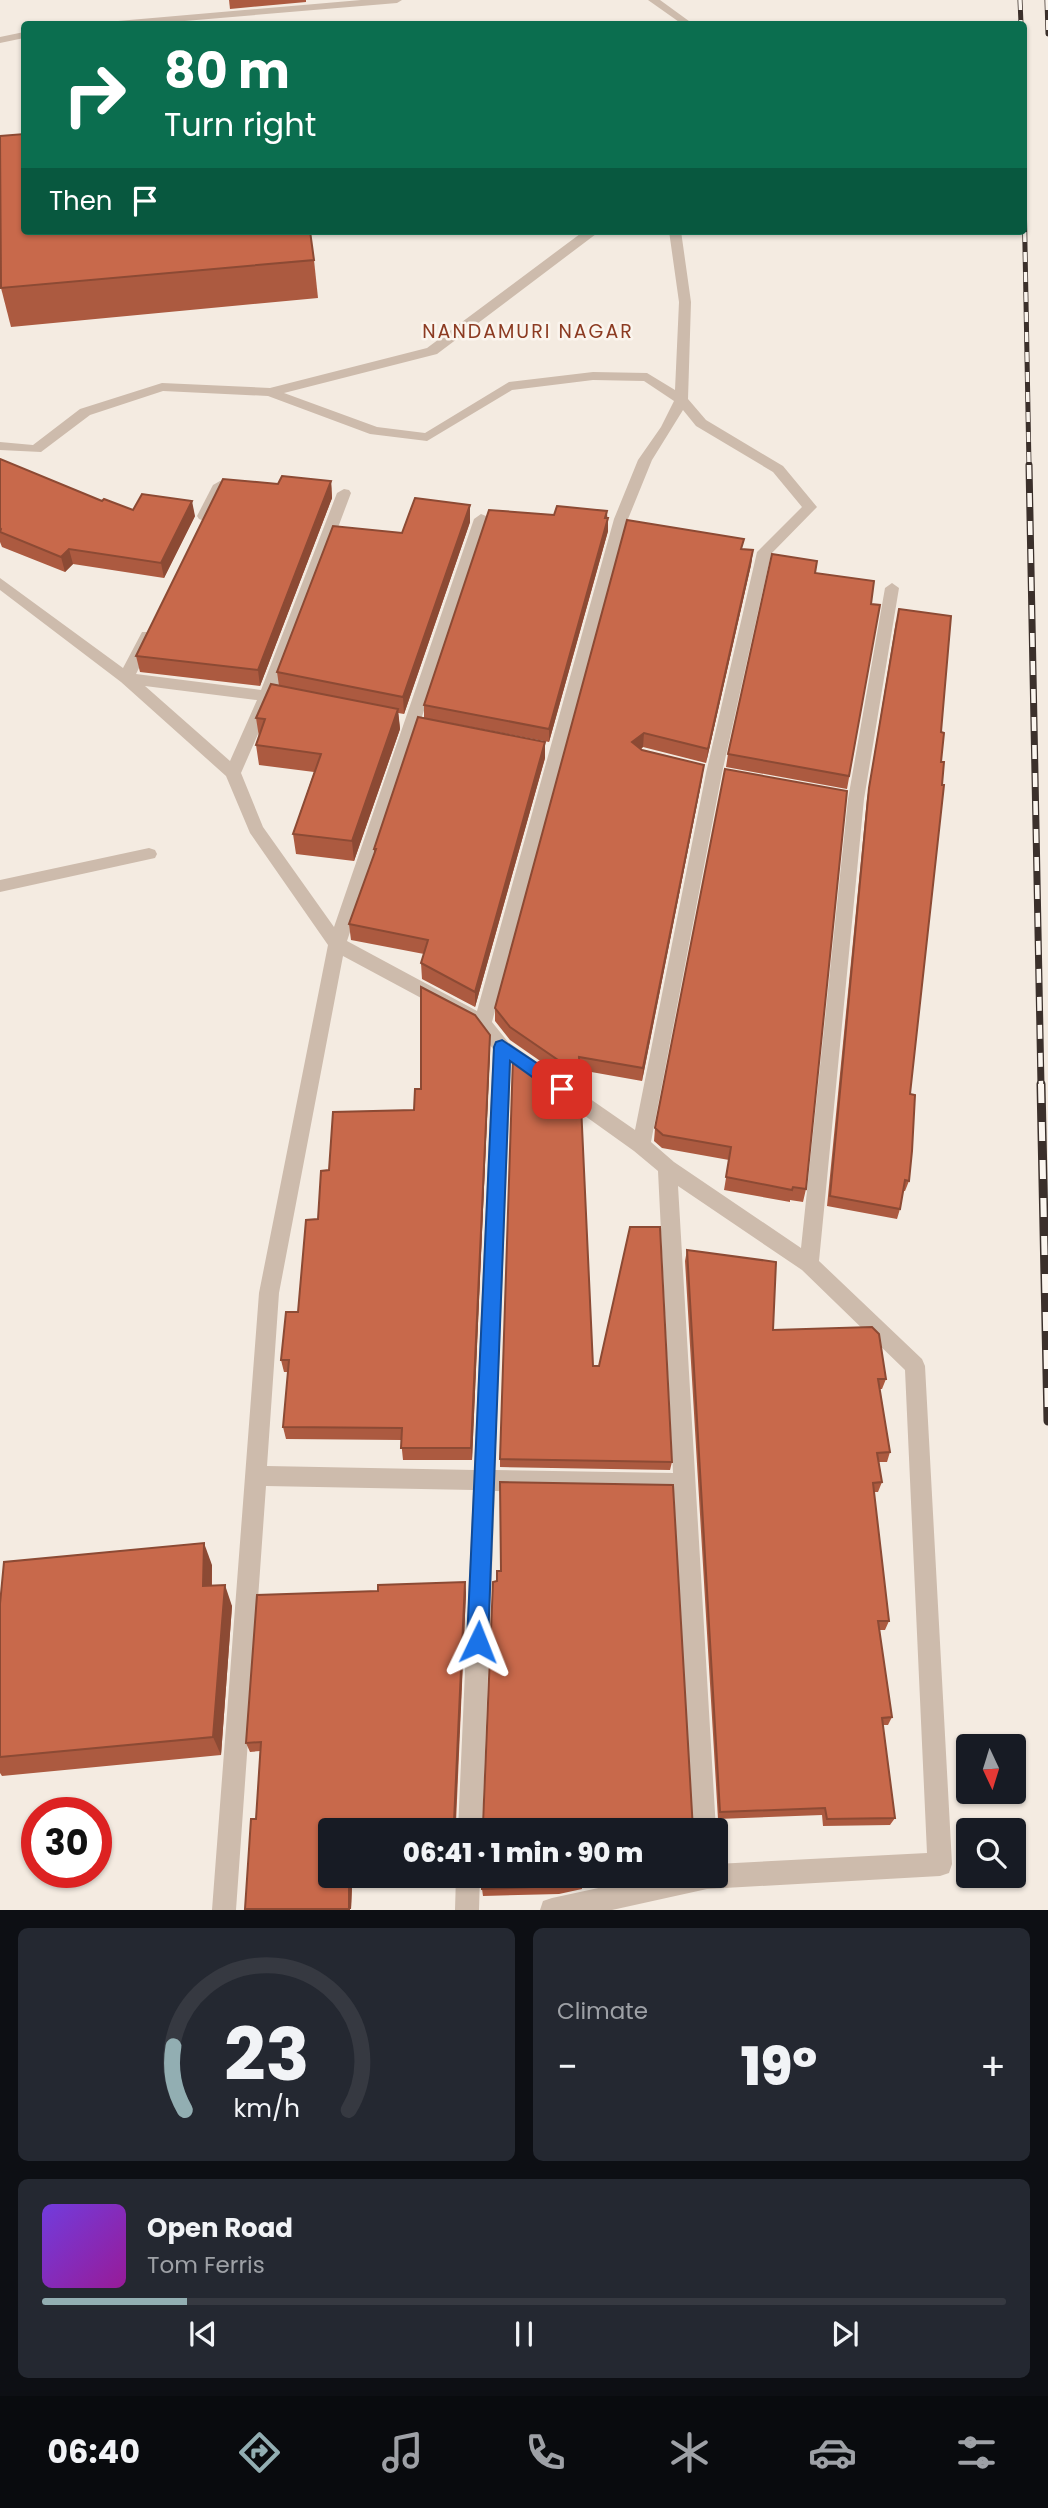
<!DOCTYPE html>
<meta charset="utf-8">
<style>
body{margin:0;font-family:Poppins,sans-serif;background:#242831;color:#f1f3f6;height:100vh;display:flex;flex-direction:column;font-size:26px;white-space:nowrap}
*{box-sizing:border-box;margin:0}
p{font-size:23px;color:#9ea1a6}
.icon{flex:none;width:38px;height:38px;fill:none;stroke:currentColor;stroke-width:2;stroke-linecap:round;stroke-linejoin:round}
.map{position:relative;height:1910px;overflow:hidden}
.sheet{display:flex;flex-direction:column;gap:18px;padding:18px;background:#0d0f14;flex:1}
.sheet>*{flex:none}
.banner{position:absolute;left:21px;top:21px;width:1006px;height:214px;border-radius:7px;box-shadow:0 2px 5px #0004;background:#0b6e4f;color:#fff;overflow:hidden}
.needle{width:46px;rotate:176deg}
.controls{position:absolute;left:956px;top:1734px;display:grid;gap:14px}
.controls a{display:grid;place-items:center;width:70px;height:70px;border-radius:7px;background:#171b24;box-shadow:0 2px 5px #0004;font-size:35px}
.speed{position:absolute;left:21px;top:1797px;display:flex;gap:14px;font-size:35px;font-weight:700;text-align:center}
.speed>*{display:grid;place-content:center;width:91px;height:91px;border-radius:50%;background:#171b24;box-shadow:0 2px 5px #0004;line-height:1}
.speed .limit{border:10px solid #d22;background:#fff;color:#111}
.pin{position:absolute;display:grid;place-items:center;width:60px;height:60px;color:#fff;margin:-30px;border-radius:14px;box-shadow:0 4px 10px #0006}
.me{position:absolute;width:77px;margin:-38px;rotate:2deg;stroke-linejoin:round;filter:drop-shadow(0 0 5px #0008)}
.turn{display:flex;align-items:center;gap:24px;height:147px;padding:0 28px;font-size:32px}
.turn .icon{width:91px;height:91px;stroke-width:2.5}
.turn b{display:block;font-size:49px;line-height:60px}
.then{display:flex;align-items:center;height:66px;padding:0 28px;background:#0003;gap:14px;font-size:26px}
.big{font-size:52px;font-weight:800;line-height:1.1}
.sheet .tile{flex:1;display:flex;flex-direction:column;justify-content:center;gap:10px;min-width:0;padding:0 24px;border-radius:10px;background:#242831}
.sheet .dial{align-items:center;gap:0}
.dial svg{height:182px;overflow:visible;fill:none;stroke:#363941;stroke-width:7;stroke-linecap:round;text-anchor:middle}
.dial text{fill:#f1f3f6;stroke:none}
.song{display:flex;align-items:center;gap:21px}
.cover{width:84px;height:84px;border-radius:10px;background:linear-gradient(135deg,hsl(260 70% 55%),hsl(300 70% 35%))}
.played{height:7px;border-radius:4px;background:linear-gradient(90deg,#92aeb2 15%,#363941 15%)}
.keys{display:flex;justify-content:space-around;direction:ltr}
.heat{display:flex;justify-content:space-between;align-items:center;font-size:38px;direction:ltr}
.sheet .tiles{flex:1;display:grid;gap:18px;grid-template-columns:1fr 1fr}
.tile:last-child{grid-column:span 2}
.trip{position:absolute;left:318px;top:1818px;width:410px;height:70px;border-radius:7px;background:#171b24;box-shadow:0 2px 5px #0004;font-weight:800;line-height:70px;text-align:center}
.dock{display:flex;height:112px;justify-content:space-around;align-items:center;background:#090b0e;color:#9ea1a6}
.dock .icon{width:49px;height:49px}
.dock .current{color:#92aeb2}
.dock b{font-size:32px;color:#f1f3f6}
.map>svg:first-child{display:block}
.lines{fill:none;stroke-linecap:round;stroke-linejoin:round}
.minor{fill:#cdbbac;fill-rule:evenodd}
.rail-far2-casing{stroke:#3b302b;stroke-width:5}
.rail-far1-casing{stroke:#3b302b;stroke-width:7}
.rail-casing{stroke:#3b302b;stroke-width:9}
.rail-far2{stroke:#fbf5ee;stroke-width:3.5;stroke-dasharray:10;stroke-linecap:butt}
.rail-far1{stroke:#fbf5ee;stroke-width:4.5;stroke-dasharray:14;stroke-linecap:butt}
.rail{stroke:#fbf5ee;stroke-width:6;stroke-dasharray:19;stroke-linecap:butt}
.wall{fill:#ac5a40}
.shaded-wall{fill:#8c4a34}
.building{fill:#c8694b;stroke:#8c4a34;stroke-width:2}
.route{fill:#1a73e8;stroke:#114b97;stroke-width:2}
.labels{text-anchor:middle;stroke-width:5;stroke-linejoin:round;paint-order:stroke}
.far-neighbourhood-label{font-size:19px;letter-spacing:2px;fill:#8c3b22;stroke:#fbf5ee}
</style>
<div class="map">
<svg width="1048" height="1910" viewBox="0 0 1048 1910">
<rect width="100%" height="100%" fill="#f4ebe1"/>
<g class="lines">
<g class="minor">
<polygon points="361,0 402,0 397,3 149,24 113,24 118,21"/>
<polygon points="648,0 660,0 693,24 682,24"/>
<polygon points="24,32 24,38 0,43 0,37"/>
<path d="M584 231H600L437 354 284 393 377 427 425 433 509 382 593 372 647 373 675 390 679 302 669 231H681L691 302 688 399 706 420 783 466 817 507 771 554 722 773 651 1142 674 1162 801 1248 848 799 885 588 892 583 899 588 864 799 819 1261 922 1359 925 1366 952 1864 949 1873 940 1876 707 1889 612 1910H540L543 1901 552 1898 654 1876H716V1864L927 1853 905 1370 802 1270 678 1186 716 1830V1831L692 1830 674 1494 495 1491 482 1830H458L473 1490 266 1486 236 1910H212L259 1293 328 945 250 833 226 776 121 682 0 590V578L123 668 142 632H152L155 636 136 674 261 690 337 493 344 489 349 490 351 493 276 692 294 695 296 699 288 704 272 702 241 773 263 827 334 927 474 519 481 514 486 516 488 519 347 941 477 1011 614 519 638 460 661 427 674 401 644 381 593 380 512 390 427 441 370 434 268 396 163 391 90 415 41 452 0 450V442L33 445 80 409 162 383 270 388 427 348ZM683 410 696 426 773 472 802 507 757 552 706 773 635 1130 508 1042 492 1022 628 519 652 460ZM145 686 257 700 230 761ZM343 956 477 1028 493 1049 474 1470 267 1466 279 1293ZM511 1063 634 1151 658 1171 673 1473 495 1470Z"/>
<polygon points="220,481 227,485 209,519 204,521 199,519 197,516 213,485"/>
<polygon points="149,848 155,850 157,854 155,858 0,892 0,880"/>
<polygon points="456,1876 480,1876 479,1910 455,1910"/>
</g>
<defs>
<g id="rail-far2">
<polyline points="1020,0 1021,24"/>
<polyline points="1047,0 1048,34"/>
<polyline points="1024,192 1029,466"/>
</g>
<polyline id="rail-far1" points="1029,465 1041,1086"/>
<polyline id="rail" points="1041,1084 1048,1421"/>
</defs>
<use href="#rail-far2" class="rail-far2-casing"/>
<use href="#rail-far1" class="rail-far1-casing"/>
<use href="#rail" class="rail-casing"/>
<use href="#rail-far2" class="rail-far2"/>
<use href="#rail-far1" class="rail-far1"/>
<use href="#rail" class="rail"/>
</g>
<g class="wall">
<polygon points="229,0 306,0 306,2 230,9"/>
<polygon points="314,260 318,298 11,327 1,288"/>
<polygon points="0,459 102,501 133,510 195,516 164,578 73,564 65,572 2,547 0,542"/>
<polygon points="331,481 332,498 260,686 140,672 136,656 278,484"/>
<polygon points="607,511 608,531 549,742 424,718 424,705 554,515"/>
<polygon points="470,522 404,714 398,713 400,729 354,861 296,854 293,834 314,772 259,765 256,745 259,737 256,718 279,686 277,672 402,533"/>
<polygon points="742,549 753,550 751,565 706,763 643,747 641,749 702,779 642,1081 580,1070 579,1088 510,1040 495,1021 495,1008"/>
<polygon points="815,573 871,604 880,605 847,789 726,767 728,754"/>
<polygon points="896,621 941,732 941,762 910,1094 909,1181 905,1191 903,1191 900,1209 897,1219 827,1206 867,799"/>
<polygon points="545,758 475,1007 422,979 421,963 424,954 351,940 349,924 374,854 374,849"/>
<polygon points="725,769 806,1189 803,1202 790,1200 790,1202 724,1190 729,1160 662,1148 654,1141 655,1128"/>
<polygon points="490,1050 472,1460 403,1460 401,1440 286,1439 283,1427 288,1372 284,1372 281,1360 298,1312 329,1170 414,1110 421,1089"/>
<polygon points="687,1250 773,1330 886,1379 882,1389 880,1389 890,1452 887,1462 879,1462 882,1482 878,1492 874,1492 889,1621 885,1630 879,1630 892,1717 888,1725 883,1725 895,1818 890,1825 823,1826 822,1815 718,1819 685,1261"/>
<polygon points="593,1366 672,1462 670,1470 500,1467 500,1459"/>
<polygon points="500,1482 673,1485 693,1830 331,1830 331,1876 455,1876 453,1882 352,1886 351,1909 245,1909 251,1819 256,1819 260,1751 250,1752 246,1743 257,1595 378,1591 378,1585 465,1582 466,1593 456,1823 457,1824 483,1824 493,1582 497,1581 497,1571 501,1571"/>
<polygon points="212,1565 212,1586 232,1606 221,1755 2,1776 0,1773 0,1604"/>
<polygon points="582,1881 582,1889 559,1894 483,1896 482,1889"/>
</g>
<g class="shaded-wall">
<polygon points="331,481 332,498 260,686 258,670"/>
<polygon points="192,501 195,516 164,578 161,563"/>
<polygon points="470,505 470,522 404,714 403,697"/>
<polygon points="607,511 606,524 608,518 608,531 549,742 549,729"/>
<polygon points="69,549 73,564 65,572 61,557"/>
<polygon points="753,550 751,565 706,763 708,749"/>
<polygon points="398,709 400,729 354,861 352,841"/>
<polygon points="644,733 643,747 631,756 632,742"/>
<polygon points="545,742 545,758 475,1007 475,992"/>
<polygon points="704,765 702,779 642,1081 643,1068"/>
<polygon points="490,1035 490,1050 472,1460 471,1448"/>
<polygon points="204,1543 212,1565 211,1607 203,1586"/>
<polygon points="465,1582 466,1593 455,1830 454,1822"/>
<polygon points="225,1585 232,1606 221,1755 213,1737"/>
<polygon points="349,1878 352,1886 351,1909 349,1909"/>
</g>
<g class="building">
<polygon points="24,134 24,231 310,231 314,260 1,288 0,136"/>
<polygon points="0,459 102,501 104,499 133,510 142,494 192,501 161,563 69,549 61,557 0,532 1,529 0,528"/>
<polygon points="282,476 331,481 258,670 136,656 223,479 278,484"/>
<polygon points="415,498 470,505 403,697 277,672 333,526 402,533"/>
<polygon points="557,506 607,511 605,518 608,518 549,729 424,705 489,510 554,515"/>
<polygon points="627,520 744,539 741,549 753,550 708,749 644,733 632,742 642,750 704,765 643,1068 579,1057 580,1075 510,1027 495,1008"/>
<polygon points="772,554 817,561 815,573 874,581 871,604 880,605 849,776 728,754"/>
<polygon points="899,609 951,616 941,732 944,733 941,762 944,762 942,785 944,785 910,1094 915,1095 912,1151 909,1181 905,1180 900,1209 830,1196 869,788"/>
<polygon points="271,684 398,709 352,841 293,834 321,754 256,745 265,719 256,718"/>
<polygon points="418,717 545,742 475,992 421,963 428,940 349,924 376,849 374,849"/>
<polygon points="725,769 847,791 806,1189 793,1187 792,1190 726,1177 731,1147 663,1135 655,1128"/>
<polygon points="421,987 475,1015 490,1035 471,1448 401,1448 402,1428 283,1427 289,1360 281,1360 286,1312 298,1312 306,1220 318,1219 321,1171 329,1170 333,1112 414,1110 415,1089 421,1089"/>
<polygon points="513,1057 581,1105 593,1366 599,1366 630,1227 660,1227 672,1462 500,1459"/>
<polygon points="687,1250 776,1262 773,1330 872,1327 879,1334 886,1379 878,1379 890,1452 877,1453 882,1482 873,1483 889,1621 878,1621 892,1717 882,1718 895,1818 827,1819 825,1808 720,1812"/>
<polygon points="500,1482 673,1485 693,1830 331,1830 331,1876 412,1876 349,1878 349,1909 245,1909 251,1819 256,1819 261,1742 246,1743 257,1595 378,1591 378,1585 465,1582 454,1822 457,1824 483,1824 493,1582 497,1581 497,1571 501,1571"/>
<polygon points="204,1543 203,1586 225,1585 213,1737 0,1757 0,1604 4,1562"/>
<polygon points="482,1876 582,1876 582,1881 559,1886 482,1889"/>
</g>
<polygon class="route" points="502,1040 568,1084 570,1089 568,1094 556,1094 510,1061 488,1642 485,1649 478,1652 470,1649 467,1642 494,1047 496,1042"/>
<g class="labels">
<g class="far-neighbourhood-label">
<text x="528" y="338">NANDAMURI NAGAR</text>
</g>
</g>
</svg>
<div class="controls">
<a><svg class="needle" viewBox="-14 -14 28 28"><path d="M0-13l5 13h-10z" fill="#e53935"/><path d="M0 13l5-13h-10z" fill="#9ea1a6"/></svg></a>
<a><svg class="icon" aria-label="search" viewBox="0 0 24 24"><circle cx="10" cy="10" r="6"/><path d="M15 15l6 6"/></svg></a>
</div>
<div class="speed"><div class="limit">30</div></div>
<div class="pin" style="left:562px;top:1089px;background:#d93025"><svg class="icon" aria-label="arrive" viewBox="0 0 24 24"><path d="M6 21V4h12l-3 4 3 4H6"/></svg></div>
<svg class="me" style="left:478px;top:1642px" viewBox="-20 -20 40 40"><path d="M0-17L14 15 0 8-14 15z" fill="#1a73e8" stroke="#fff" stroke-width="4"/></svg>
<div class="trip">06:41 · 1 min · 90 m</div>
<div class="banner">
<div class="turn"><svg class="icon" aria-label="right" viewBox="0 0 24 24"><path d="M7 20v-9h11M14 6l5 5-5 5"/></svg><div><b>80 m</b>Turn right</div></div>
<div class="then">Then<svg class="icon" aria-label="arrive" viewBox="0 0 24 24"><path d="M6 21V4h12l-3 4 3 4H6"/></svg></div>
</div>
</div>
<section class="sheet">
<div class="tiles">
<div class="tile dial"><svg viewBox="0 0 100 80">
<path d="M14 69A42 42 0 1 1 86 69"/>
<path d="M14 69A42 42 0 0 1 9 41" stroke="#92aeb2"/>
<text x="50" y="56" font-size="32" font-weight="700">23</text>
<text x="50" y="72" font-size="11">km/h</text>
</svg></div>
<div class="tile"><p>Climate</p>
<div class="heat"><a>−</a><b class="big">19°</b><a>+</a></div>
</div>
<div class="tile">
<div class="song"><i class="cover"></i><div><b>Open Road</b><p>Tom Ferris</p></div></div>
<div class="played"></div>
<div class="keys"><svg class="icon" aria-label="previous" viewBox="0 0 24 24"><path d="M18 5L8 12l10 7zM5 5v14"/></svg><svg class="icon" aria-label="pause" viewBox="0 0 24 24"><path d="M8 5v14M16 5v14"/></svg><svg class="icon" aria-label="next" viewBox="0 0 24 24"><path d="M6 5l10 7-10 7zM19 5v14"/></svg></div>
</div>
</div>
</section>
<nav class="dock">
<b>06:40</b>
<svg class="icon current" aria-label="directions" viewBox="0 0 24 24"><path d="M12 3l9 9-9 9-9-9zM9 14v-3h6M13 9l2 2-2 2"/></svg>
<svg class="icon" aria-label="music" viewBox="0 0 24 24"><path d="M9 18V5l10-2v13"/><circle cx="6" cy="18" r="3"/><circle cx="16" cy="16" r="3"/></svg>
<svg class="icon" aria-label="phone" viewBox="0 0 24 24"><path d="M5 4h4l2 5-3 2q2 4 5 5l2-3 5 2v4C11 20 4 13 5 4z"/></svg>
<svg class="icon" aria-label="climate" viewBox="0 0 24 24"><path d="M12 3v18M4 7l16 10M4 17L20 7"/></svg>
<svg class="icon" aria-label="car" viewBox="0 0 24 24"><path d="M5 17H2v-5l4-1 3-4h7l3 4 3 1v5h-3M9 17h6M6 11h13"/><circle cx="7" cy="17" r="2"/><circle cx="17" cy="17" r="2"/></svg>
<svg class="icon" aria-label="filters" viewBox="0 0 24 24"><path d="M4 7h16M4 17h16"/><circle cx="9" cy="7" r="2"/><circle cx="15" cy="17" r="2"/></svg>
</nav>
